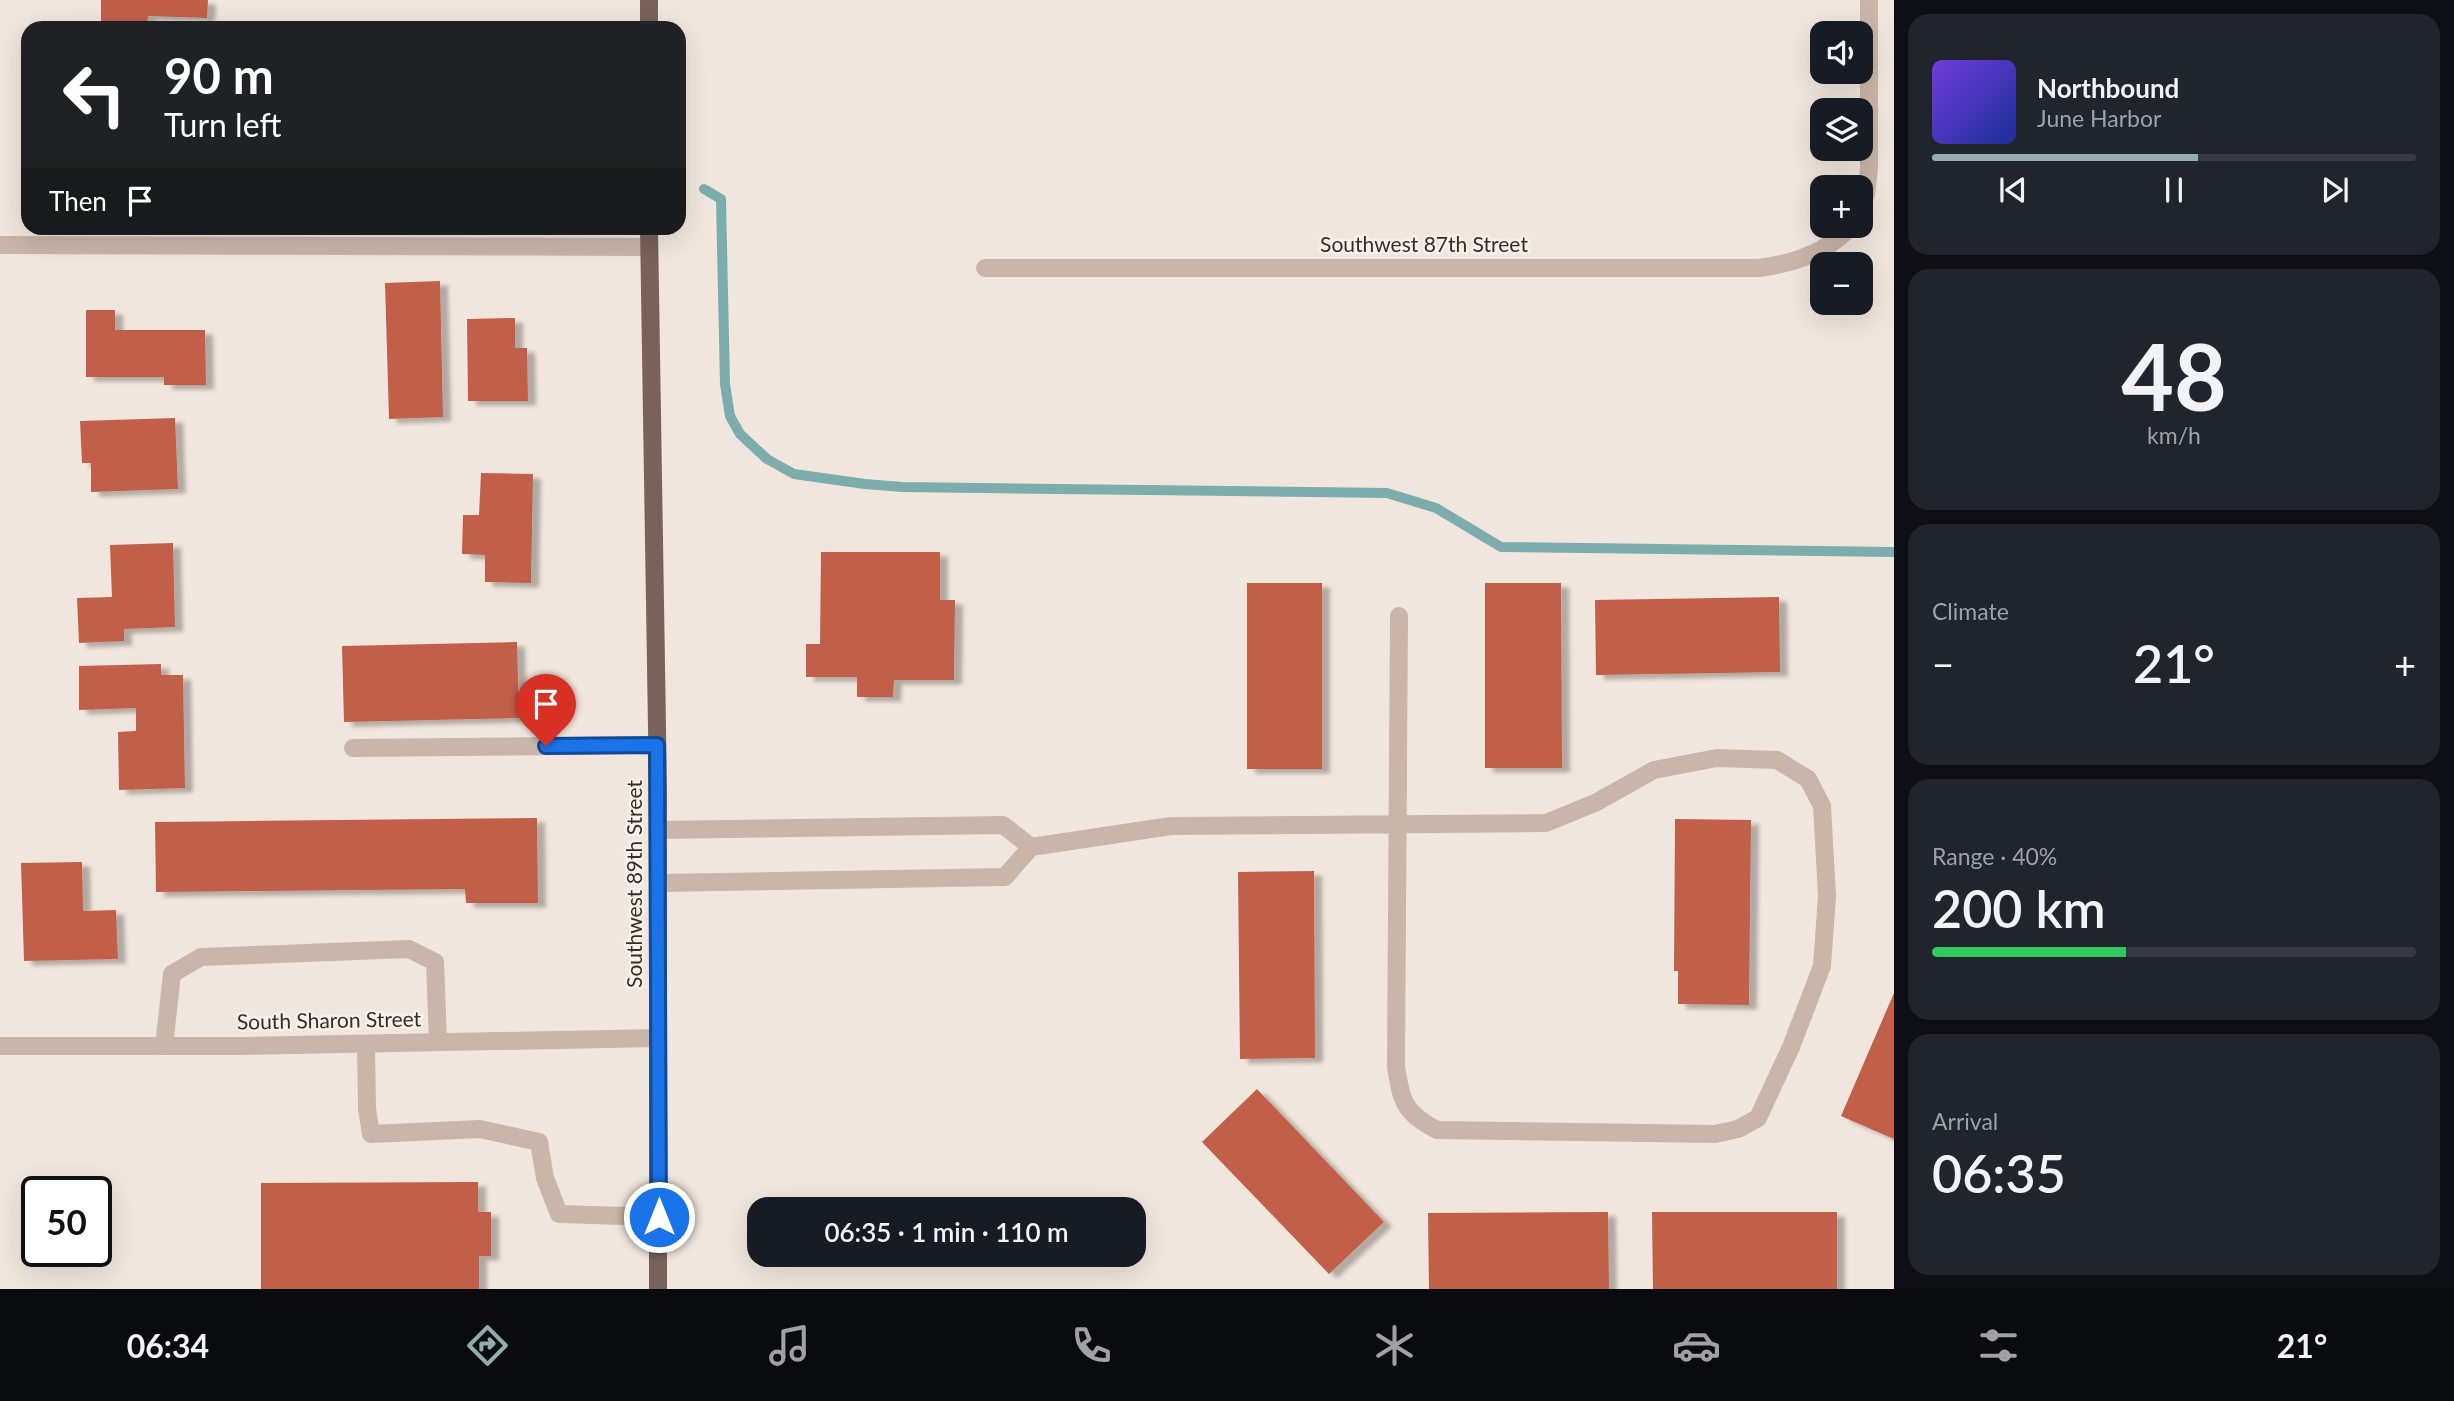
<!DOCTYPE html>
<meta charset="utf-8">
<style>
body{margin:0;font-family:Lato,sans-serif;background:#20242c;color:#f1f3f6;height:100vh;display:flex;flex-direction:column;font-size:26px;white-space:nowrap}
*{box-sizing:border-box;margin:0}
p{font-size:23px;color:#9ea1a6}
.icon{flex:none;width:38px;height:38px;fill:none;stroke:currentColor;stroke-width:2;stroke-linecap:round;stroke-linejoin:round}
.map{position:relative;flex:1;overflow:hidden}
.panel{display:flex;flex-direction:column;gap:14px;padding:14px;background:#0d0f14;width:560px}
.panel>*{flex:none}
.banner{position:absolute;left:21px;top:21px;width:665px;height:214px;border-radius:21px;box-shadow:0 7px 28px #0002;background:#202124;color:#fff;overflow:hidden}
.tools{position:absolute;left:1810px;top:21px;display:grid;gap:14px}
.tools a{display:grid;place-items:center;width:63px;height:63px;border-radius:14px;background:#171b24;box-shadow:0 7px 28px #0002;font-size:35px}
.speed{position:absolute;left:21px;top:1176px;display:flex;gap:14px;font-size:35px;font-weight:700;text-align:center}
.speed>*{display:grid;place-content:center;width:91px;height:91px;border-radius:50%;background:#171b24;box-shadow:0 7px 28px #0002;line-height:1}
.speed .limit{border:4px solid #111;border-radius:10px;background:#fff;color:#111}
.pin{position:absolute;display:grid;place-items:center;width:60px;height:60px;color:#fff;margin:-72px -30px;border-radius:50% 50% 50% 0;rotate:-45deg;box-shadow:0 0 7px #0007}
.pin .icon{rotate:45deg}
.me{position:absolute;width:77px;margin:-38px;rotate:0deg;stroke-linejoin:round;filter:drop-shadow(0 0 5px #0008)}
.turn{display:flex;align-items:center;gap:24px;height:147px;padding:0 28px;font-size:32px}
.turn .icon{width:91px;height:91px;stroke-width:2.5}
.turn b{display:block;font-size:49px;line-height:60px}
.then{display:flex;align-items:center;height:66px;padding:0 28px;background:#0003;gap:14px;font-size:26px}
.big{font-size:52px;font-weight:600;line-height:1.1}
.panel .widget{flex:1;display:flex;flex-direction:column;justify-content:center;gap:10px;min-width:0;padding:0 24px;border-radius:21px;background:#20242c}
.panel .dial{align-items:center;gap:0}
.dial b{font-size:91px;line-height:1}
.song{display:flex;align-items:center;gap:21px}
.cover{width:84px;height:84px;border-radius:10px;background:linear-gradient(135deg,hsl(260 70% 55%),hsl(230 70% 35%))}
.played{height:7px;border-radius:4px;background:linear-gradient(90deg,#92adae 55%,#363941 55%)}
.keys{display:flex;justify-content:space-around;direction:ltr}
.heat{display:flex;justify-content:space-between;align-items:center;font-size:38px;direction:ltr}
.charge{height:10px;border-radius:5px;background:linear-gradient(90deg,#34c759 40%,#363941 0)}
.trip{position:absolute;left:747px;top:1197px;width:399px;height:70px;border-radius:21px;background:#171b24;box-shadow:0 7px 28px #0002;font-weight:600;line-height:70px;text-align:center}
.tab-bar{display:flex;height:112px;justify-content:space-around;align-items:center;background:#090b0e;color:#9ea1a6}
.tab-bar .icon{width:49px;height:49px}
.tab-bar .on{color:#92adae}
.tab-bar b{font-size:32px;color:#f1f3f6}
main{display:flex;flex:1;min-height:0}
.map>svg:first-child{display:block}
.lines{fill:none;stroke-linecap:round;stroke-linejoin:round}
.stream{stroke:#7cadac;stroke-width:10}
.building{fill:#c25f4a;filter:url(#shadow)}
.minor{stroke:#c9b5a9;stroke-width:18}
.major{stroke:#78625a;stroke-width:18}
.route-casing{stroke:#114b97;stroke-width:18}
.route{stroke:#1a73e8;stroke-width:12}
.labels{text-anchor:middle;stroke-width:5;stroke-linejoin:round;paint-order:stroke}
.street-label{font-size:21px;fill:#362c28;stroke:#f9f0e9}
</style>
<main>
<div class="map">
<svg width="1894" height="1289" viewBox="0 0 1894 1289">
<defs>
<filter id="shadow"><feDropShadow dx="8" dy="4.5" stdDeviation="2" flood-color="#0004"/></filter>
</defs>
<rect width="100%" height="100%" fill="#f1e6dd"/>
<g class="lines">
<polyline class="stream" points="704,189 721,199 725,384 730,416 740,434 767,459 794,474 865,484 902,487 1387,493 1436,508 1501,547 1894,552"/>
</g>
<g class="building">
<polygon points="101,0 208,0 207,18 148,16 147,28 101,28"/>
<polygon points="440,281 443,417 389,419 385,283"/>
<polygon points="86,310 115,310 115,330 205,330 206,385 164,385 164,377 86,377"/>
<polygon points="515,318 515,348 527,348 528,401 468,401 467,319"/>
<polygon points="175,418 178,489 91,492 91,463 82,463 80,421"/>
<polygon points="481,473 533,474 531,583 485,582 485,555 462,554 463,515 479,515"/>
<polygon points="173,543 175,627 124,629 124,641 79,643 77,598 112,597 110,545"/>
<polygon points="821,552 940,552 940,600 955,600 954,680 894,680 893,697 857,697 857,677 806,677 806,644 820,644"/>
<rect x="1247" y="583" width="75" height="186"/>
<polygon points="1485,583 1561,583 1562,768 1485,768"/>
<polygon points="1779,597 1780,672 1596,675 1595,600"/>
<polygon points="517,642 519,718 344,722 342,646"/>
<polygon points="161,664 161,675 183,675 185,788 119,790 118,732 136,731 136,708 79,710 79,666"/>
<polygon points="537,818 538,903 466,903 465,889 156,892 155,822"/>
<polygon points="1675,819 1751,820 1749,1005 1678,1004 1678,971 1674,971"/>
<polygon points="82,862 83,911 116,910 118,959 24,961 21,863"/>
<polygon points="1314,871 1315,1058 1240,1059 1238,872"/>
<polygon points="1894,993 1894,1139 1841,1116"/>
<polygon points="1257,1089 1384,1222 1329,1274 1202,1142"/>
<polygon points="478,1182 478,1212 491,1212 491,1256 479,1256 479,1289 261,1289 261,1183"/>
<polygon points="1608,1212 1609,1289 1429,1289 1428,1213"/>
<polygon points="1652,1212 1837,1212 1837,1289 1653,1289"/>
</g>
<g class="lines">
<g class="minor">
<polyline points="1860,212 1866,194 1869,169 1869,0"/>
<polyline points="0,245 649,247"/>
<path d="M985 268H1758C1792 264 1828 252 1851 226"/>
<polyline points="353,748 657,745"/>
<polyline points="658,830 1003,825 1031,847 1005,877 658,883"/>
<path d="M1031 847 1171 826 1546 823 1595 803 1654 770 1717 758 1777 760 1808 779 1822 806 1827 896 1822 966 1791 1047 1758 1118 1738 1129 1715 1134 1437 1130C1404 1113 1401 1101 1396 1066L1399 616"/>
<polyline points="366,1044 367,1109 371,1134 480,1129 539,1142 545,1178 559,1214 658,1217"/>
<polyline points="0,1046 244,1046 658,1038"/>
<polyline points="164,1046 172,974 201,957 409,949 435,962 438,1042"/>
</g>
<g class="major">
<polyline points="649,0 649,28"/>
<polyline points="649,228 658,790 658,1289"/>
</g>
</g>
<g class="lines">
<defs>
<polyline id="route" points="546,746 657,745 659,1217"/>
</defs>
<use href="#route" class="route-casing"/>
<use href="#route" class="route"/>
</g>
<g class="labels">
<g class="street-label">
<text x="1424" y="252">Southwest 87th Street</text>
<text transform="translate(635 884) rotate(-90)" y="7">Southwest 89th Street</text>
<text transform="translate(329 1021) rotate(-1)" y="7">South Sharon Street</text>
</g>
</g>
</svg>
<div class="tools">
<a><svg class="icon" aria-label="sound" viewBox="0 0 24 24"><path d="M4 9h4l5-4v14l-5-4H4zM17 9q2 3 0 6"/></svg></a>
<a><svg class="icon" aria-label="layers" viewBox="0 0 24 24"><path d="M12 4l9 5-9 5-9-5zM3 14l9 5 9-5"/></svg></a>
<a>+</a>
<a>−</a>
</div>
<div class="speed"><div class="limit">50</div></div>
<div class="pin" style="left:546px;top:746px;background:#d93025"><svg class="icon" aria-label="arrive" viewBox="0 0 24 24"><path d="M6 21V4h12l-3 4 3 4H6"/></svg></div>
<svg class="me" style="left:659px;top:1217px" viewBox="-20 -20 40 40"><circle r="17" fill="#1a73e8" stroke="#fff" stroke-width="3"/><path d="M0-11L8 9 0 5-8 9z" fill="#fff"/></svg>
<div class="trip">06:35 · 1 min · 110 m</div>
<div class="banner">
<div class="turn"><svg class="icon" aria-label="left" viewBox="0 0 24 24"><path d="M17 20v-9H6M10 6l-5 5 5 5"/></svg><div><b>90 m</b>Turn left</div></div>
<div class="then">Then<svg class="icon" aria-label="arrive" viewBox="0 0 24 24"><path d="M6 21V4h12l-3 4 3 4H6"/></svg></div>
</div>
</div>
<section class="panel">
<div class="widget">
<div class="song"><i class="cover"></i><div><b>Northbound</b><p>June Harbor</p></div></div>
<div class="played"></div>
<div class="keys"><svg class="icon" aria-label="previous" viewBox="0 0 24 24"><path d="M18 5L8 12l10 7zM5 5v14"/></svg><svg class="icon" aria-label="pause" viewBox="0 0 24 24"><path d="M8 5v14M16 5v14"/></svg><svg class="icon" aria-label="next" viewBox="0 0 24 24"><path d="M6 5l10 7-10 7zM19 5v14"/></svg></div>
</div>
<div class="widget dial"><b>48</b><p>km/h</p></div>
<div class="widget"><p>Climate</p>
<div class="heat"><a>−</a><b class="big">21°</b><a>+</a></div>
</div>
<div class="widget"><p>Range · 40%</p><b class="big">200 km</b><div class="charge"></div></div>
<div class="widget"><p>Arrival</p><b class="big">06:35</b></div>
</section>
</main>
<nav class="tab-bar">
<b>06:34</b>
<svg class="icon on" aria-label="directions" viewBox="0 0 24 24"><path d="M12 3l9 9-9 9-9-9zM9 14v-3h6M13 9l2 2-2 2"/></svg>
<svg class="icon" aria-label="music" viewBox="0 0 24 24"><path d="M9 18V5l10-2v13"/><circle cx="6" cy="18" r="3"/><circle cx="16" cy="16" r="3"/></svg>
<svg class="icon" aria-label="phone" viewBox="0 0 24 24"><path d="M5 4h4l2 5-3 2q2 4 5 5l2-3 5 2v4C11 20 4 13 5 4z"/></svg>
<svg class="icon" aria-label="climate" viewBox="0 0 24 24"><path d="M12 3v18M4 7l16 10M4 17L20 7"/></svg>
<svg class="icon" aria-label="car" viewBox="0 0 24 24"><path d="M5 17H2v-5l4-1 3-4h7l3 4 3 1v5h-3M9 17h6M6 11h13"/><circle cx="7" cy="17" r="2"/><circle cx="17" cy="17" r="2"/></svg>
<svg class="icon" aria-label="filters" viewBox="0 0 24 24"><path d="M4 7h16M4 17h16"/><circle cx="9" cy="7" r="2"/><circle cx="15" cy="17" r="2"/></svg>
<b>21°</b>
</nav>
